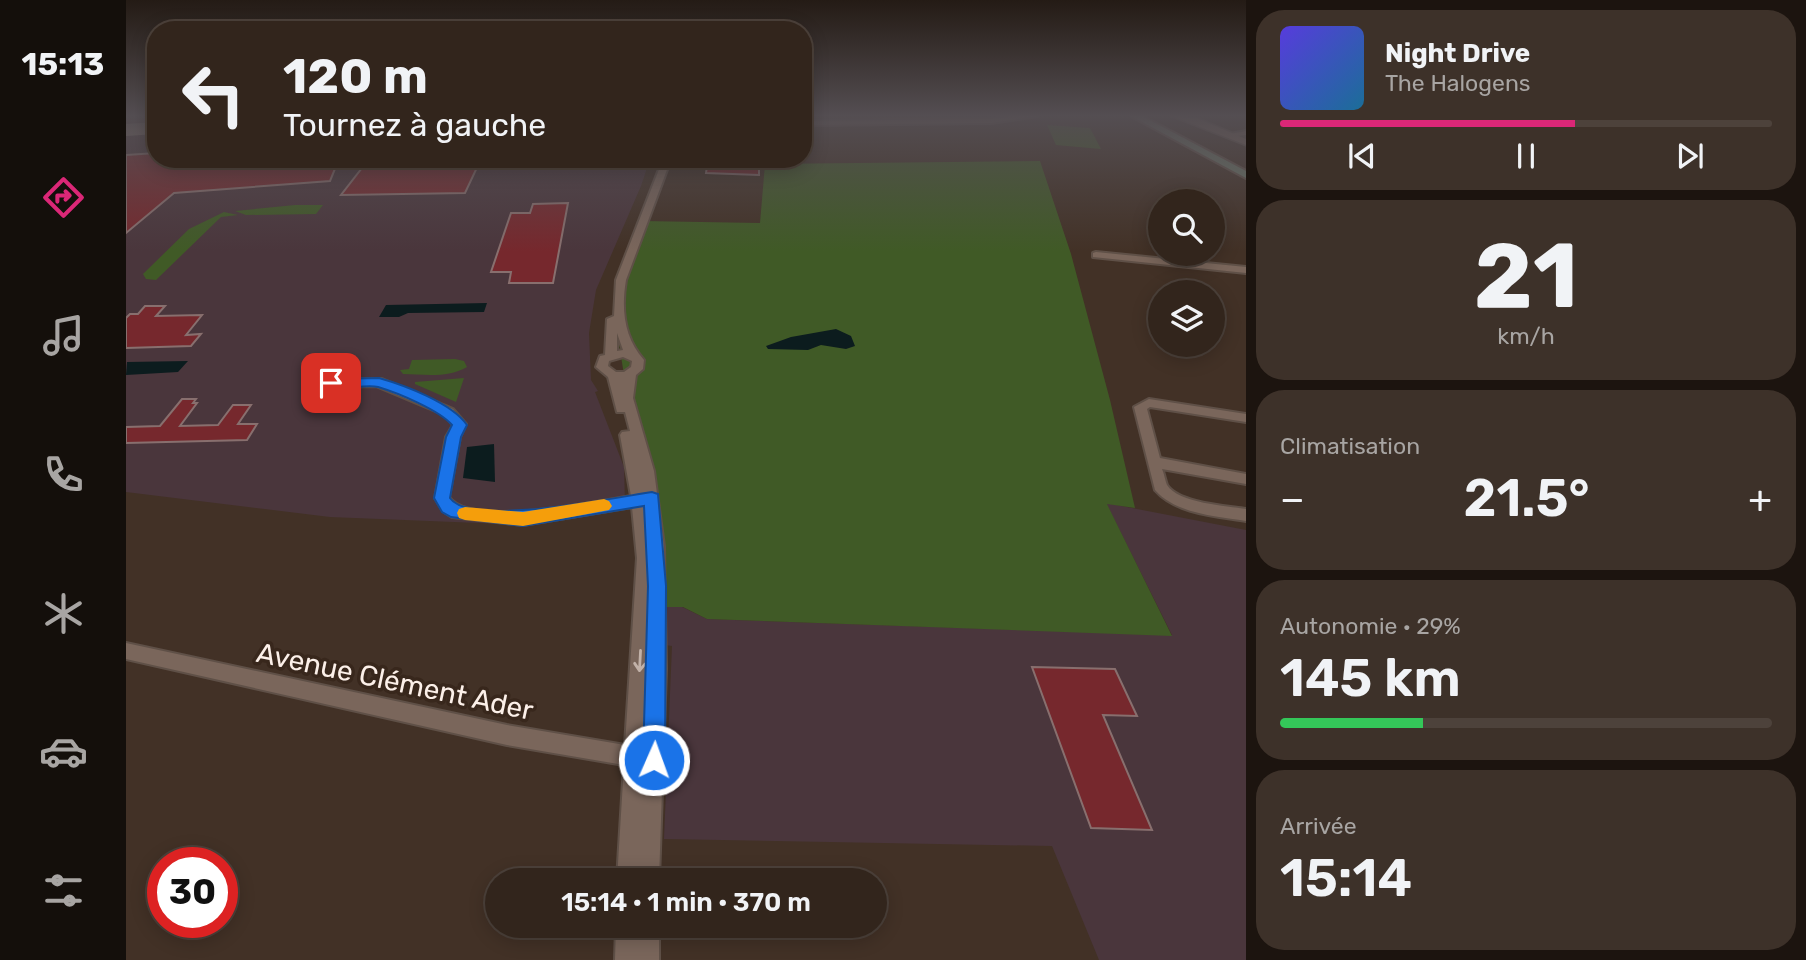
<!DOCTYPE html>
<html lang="fr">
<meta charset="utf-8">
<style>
body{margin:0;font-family:Rubik,sans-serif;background:#3d3129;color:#f1f3f6;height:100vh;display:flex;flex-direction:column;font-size:26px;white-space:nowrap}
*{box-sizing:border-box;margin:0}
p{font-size:23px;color:#a8a5a3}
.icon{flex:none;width:38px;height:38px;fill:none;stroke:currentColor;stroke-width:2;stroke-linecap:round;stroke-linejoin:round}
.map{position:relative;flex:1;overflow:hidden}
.panel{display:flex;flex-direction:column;gap:10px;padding:10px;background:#1c140f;width:560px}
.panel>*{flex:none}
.banner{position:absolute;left:21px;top:21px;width:665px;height:147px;border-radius:28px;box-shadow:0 4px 18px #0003,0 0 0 2px #4d423b;background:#32251c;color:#f1f3f6;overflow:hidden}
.tools{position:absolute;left:1022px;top:189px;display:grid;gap:14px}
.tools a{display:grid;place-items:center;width:77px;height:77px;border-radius:50%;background:#32251c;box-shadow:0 4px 18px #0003,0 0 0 2px #4d423b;font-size:35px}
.speed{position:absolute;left:21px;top:847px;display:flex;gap:14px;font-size:35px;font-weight:700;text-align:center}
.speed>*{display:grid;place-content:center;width:91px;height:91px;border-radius:50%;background:#32251c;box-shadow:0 4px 18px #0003,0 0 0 2px #4d423b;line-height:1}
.speed .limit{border:10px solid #d22;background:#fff;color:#111}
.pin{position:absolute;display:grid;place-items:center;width:60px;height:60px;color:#fff;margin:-30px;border-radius:14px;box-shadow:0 4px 10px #0006}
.me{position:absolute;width:77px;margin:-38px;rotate:2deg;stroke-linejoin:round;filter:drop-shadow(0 0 5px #0008)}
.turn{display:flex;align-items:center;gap:24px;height:147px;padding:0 21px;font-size:32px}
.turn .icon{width:91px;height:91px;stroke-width:2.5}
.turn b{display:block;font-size:49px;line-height:60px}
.big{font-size:52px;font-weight:600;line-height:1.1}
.panel .widget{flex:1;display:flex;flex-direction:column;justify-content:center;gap:10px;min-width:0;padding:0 24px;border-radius:28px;background:#3d3129}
.panel .dial{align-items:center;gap:0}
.dial b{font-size:91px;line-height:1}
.song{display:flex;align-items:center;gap:21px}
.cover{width:84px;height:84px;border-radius:10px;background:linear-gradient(135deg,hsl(250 70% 55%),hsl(200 70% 35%))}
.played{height:7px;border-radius:4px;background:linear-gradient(90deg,#db2777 60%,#4d423b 60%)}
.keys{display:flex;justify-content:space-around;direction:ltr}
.heat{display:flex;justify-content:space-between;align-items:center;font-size:38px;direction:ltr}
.charge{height:10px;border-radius:5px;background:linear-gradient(90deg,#34c759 29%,#4d423b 0)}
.trip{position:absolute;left:359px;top:868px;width:402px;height:70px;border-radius:35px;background:#32251c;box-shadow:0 4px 18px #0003,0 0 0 2px #4d423b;font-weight:600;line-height:70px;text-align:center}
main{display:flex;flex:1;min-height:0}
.dock{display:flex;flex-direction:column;width:126px;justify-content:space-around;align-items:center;background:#140f0b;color:#a8a5a3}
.dock .icon{width:49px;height:49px}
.dock .active{color:#db2777}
.dock b{font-size:32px;color:#f1f3f6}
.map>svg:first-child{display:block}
.industrial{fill:#4a363c}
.green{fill:#405a26}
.water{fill:#0c1c1e}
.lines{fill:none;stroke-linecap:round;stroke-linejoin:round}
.taxiway{fill:#8c7d74;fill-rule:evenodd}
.building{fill:#76282d;stroke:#886f6e;stroke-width:2}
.minor-casing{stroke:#5f5047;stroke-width:4}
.tertiary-casing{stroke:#5f5047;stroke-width:3}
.secondary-casing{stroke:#5f5047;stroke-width:4}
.minor{fill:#7a665b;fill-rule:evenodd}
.tertiary{fill:#7a665b;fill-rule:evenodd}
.secondary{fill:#6a7768;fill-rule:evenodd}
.oneway{stroke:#c2b2a9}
.route{fill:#1a73e8;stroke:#114b97;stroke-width:2}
.slow{fill:#f59e0b}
.labels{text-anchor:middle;stroke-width:7;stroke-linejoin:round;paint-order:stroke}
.near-street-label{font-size:28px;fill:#fcf0e9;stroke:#38271c}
</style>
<main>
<nav class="dock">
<b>15:13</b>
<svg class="icon active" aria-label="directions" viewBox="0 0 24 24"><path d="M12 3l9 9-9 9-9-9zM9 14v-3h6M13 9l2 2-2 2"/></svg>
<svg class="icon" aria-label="music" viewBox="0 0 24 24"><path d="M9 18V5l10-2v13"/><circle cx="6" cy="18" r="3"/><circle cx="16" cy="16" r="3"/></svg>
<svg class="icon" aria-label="phone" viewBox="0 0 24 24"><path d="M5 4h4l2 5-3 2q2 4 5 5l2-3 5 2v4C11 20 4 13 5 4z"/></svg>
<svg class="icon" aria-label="climate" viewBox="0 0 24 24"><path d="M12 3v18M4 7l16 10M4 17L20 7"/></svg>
<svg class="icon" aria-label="car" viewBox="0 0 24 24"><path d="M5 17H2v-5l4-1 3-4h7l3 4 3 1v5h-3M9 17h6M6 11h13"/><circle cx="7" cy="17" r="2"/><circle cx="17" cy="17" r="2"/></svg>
<svg class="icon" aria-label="filters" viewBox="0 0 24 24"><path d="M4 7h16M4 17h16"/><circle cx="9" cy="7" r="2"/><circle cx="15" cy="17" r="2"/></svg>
</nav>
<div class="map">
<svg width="1120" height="960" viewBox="0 0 1120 960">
<rect width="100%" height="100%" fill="#423126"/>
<g class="industrial">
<polygon points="0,116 30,116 30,159 524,159 515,186 470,290 463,333 465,380 472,391 469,392 498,467 499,504 403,525 204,517 0,492"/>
<polygon points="980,503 1120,530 1120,960 973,960 926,846 538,839 546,646 539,645 539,607 556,607 581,619 1046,635"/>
</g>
<g class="green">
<polygon points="921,125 964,128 975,149 930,145"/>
<polygon points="914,161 945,254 984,400 1009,508 981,504 1046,636 581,619 557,607 539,607 531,586 487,305 492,279 516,221 634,223 639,164"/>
<polygon points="169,205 197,205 190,214 120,215 109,211"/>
<polygon points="98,212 112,215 95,217 30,280 20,279 17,274 63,229"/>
<path d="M329 359 338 361 341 367C320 379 296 374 277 374L274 370 283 369 286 360Z"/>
<polygon points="338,378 330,402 289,384 289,382"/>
</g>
<g class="water">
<polygon points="361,303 358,312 282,313 273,317 253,317 260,305"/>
<polygon points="710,329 725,336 729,346 720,349 695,345 682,350 642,349 640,346 665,337"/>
<polygon points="62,361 52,372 0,375 1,362"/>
<polygon points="368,444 369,482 337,478 341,447"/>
</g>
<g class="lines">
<polygon class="taxiway" points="30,122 30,134 0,136 0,124"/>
</g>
<g class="building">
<polygon points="30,153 30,159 213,159 204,181 48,193 0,233 0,155"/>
<polygon points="243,159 355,159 339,193 215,195"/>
<polygon points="582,159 633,159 633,175 580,173"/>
<polygon points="442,203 427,283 383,283 385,272 365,272 385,213 404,213 407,204"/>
<polygon points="19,306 39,306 30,316 76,315 60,335 75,334 65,346 0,348 0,318 4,314 12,314"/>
<polygon points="56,399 70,399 67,403 71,403 54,426 92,425 107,405 125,405 112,424 131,424 121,440 0,443 0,427 34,426"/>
<polygon points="906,667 989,669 1011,716 977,715 1026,830 965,828"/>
</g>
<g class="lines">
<defs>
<g id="minor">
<polygon points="890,116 912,116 865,123 677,125 677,121 865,119"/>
<polygon points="1120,131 1120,135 1103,137 1099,135"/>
<path d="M537 159H545L500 280C495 309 498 338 518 360L517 369 510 375 507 398 528 471 538 546 540 669 533 880H491L498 765 381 745 0 659V643L381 725 499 745 511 558 506 507 397 525 326 517 317 511 309 498 320 437 327 425 319 415 250 386 205 387 199 383 205 379H256L327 409 340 424 334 437 323 497C344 528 470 502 505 496L494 435 496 432 504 431 499 412H491L482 377 470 367 474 356 479 355 481 319 488 316 490 280ZM491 333 497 350 491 351ZM497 357 506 361 505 367 498 372H490L482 366 483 361Z"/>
<polygon points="970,252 1120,267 1120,273 967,257 967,253"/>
<path d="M1023 399 1120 414V422L1024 407 1021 409 1034 458 1120 474V484L1036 469C1038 473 1039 480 1041 485 1052 503 1101 506 1120 509V521C1090 516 1050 514 1029 490L1008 407Z"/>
<polygon points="490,926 533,926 533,960 489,960"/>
</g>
<polygon id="tertiary" points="1046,116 1073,119 1120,139 1120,145"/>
<polygon id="secondary" points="1005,116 1016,116 1120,171 1120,178"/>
</defs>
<use href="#minor" class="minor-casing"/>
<use href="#tertiary" class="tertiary-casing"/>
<use href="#secondary" class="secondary-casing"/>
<use href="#minor" class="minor"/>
<use href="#tertiary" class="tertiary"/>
<use href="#secondary" class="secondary"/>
</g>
<defs><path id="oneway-shaft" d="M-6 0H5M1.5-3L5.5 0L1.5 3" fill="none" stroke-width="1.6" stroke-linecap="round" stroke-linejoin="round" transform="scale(1.75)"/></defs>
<use class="oneway" href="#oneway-shaft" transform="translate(514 661) rotate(93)"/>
<linearGradient id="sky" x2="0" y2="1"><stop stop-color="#241b15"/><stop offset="0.46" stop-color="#544e52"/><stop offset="1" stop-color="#544e52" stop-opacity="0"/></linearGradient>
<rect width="1120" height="251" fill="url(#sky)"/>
<path class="route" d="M253 378C278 385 326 403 341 425L335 437 324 498C344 528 491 497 526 492L532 494 540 586 539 760 536 768 528 772 520 768 517 760 522 586 518 506 397 526 325 517 316 512 308 498 320 437 326 425C313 410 272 393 252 387 237 383 211 394 198 383L205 379Z"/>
<polygon class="slow" points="478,499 483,501 486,506 483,510 397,526 339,520 333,518 331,513 333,509 339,507 397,512"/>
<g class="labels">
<g class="near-street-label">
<text transform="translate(269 681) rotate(12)" y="10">Avenue Clément Ader</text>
</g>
</g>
</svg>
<div class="tools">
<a><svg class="icon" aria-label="search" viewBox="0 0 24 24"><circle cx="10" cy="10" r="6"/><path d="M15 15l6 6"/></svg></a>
<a><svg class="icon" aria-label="layers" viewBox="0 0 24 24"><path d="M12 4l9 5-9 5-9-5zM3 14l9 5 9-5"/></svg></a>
</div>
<div class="speed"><div class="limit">30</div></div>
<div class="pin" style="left:205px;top:383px;background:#d93025"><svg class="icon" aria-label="arrive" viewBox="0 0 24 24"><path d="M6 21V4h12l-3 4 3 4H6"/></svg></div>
<svg class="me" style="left:528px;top:760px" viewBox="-20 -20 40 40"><circle r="17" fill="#1a73e8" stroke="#fff" stroke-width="3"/><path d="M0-11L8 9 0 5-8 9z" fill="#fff"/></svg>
<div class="trip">15:14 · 1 min · 370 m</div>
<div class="banner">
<div class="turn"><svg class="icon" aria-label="left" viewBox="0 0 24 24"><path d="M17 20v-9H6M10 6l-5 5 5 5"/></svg><div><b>120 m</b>Tournez à gauche</div></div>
</div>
</div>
<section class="panel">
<div class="widget">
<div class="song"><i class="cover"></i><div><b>Night Drive</b><p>The Halogens</p></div></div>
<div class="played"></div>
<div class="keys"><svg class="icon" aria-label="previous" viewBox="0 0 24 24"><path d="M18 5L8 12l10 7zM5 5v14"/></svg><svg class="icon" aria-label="pause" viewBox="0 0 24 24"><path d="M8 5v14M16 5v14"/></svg><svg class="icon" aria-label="next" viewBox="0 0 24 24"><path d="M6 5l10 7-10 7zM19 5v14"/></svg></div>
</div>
<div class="widget dial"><b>21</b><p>km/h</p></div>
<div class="widget"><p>Climatisation</p>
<div class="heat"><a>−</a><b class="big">21.5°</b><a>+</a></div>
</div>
<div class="widget"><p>Autonomie · 29%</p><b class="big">145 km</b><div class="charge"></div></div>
<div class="widget"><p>Arrivée</p><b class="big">15:14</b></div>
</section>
</main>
